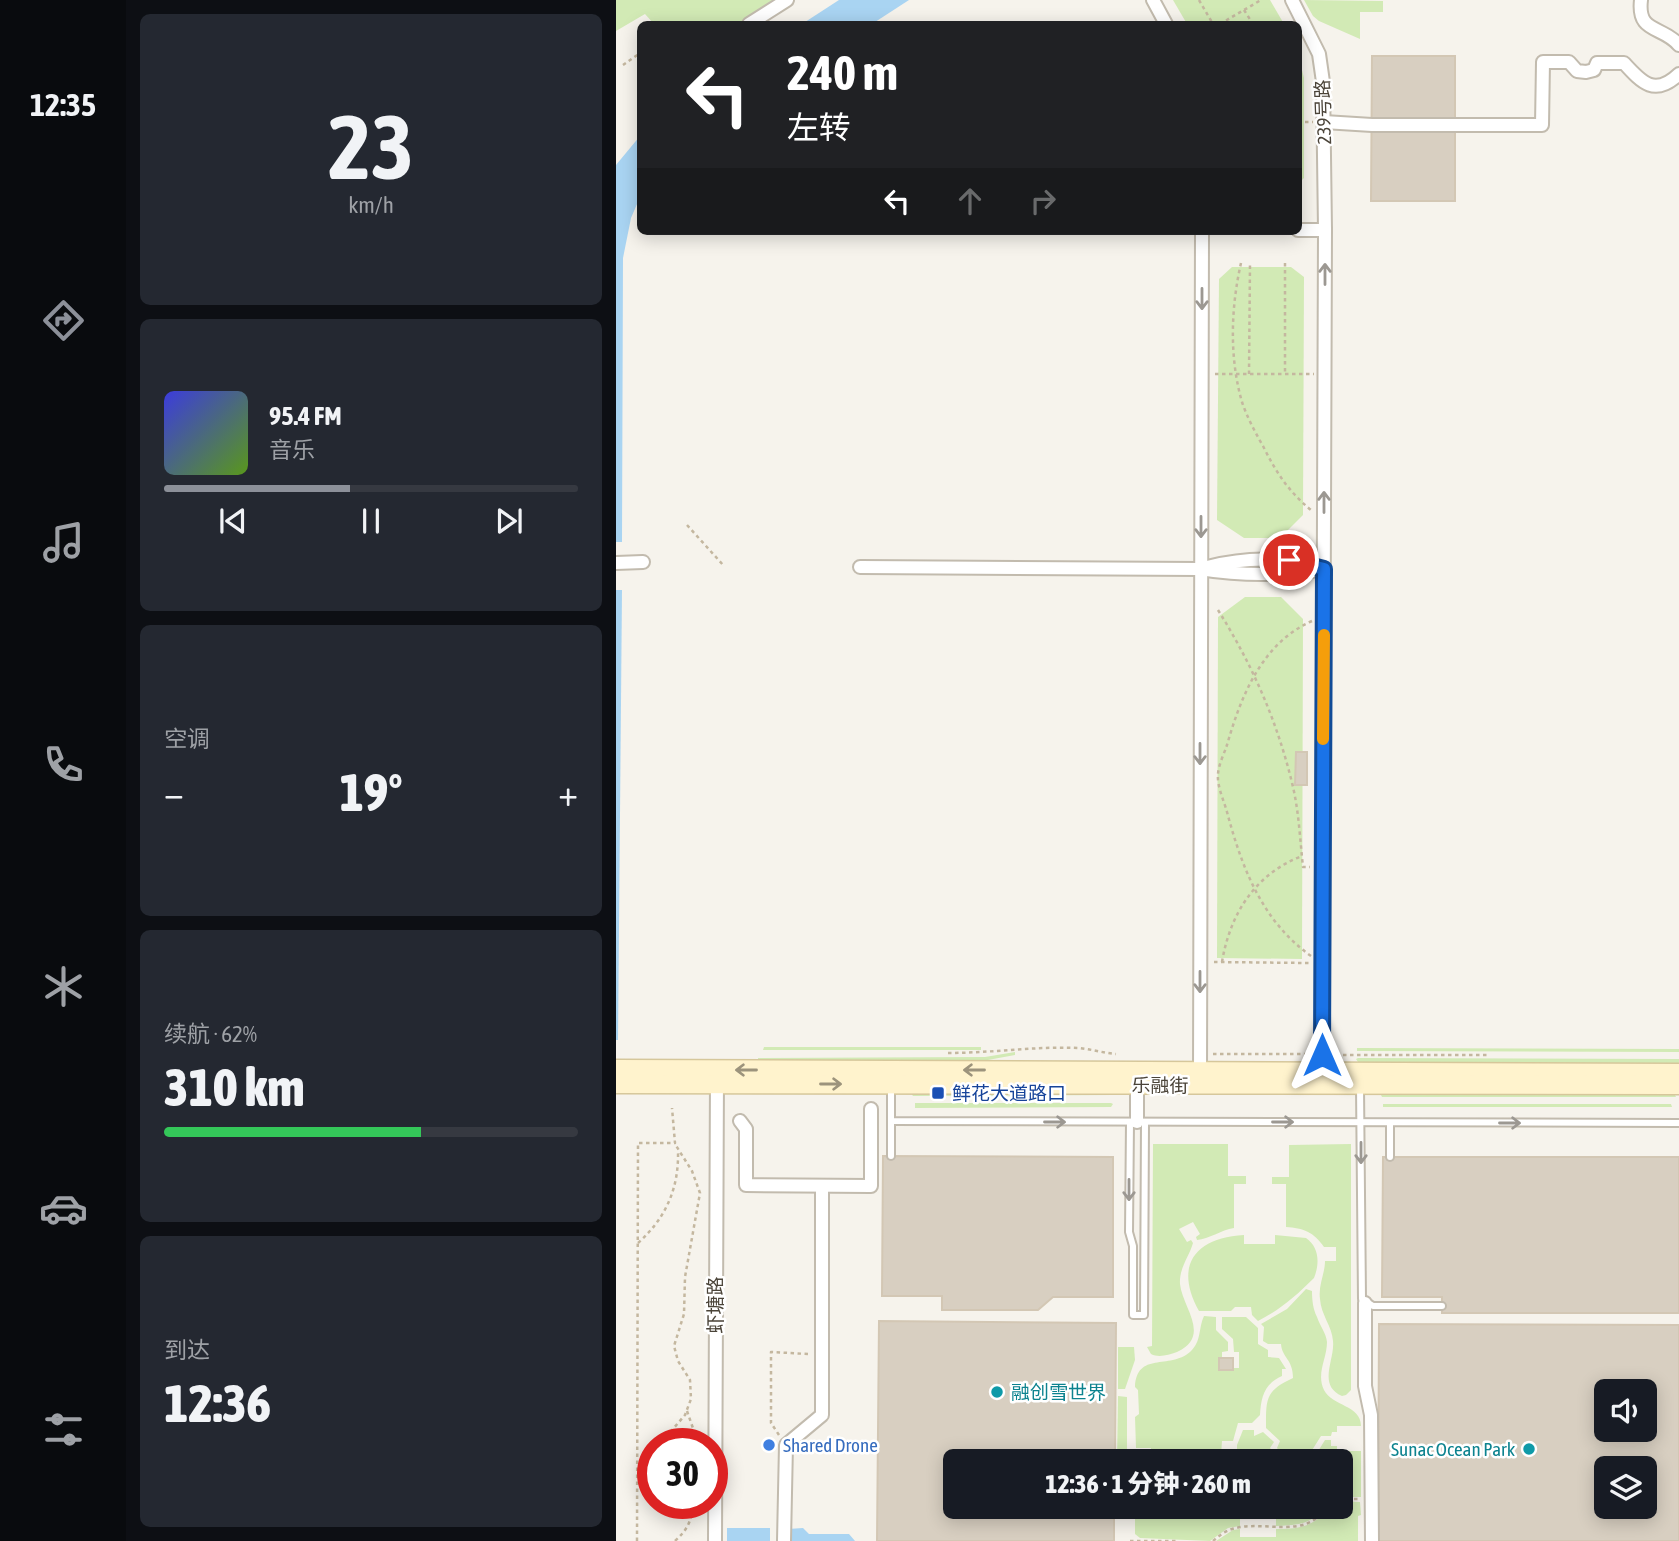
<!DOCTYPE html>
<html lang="zh">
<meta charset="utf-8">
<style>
body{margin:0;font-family:"Asap Condensed","Noto Sans SC",sans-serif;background:#242831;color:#f1f3f6;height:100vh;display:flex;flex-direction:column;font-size:26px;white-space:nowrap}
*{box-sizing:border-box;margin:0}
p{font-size:23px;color:#9ea1a6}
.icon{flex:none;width:38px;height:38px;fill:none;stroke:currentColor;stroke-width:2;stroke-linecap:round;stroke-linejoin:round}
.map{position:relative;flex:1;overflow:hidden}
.sheet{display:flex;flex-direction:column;gap:14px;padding:14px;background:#0d0f14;width:490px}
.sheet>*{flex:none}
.banner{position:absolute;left:21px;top:21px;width:665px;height:214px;border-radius:10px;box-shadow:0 4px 18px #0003;background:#202124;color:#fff;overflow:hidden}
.fabs{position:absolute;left:978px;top:1379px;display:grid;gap:14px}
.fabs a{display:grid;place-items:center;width:63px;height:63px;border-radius:10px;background:#171b24;box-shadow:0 4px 18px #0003;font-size:35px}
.speed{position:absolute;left:21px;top:1428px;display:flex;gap:14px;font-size:35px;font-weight:700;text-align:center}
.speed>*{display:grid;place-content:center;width:91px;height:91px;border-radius:50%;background:#171b24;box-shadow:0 4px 18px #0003;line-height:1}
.speed .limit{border:10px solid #d22;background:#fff;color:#111}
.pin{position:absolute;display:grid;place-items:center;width:60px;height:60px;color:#fff;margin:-30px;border:4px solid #fff;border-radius:50%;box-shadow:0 2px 7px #0007}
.me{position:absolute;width:77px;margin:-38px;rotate:0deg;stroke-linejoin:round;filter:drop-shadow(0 0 5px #0008)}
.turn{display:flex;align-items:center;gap:24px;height:147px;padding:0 35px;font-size:32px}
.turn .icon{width:91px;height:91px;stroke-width:2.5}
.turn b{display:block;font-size:49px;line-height:60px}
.lanes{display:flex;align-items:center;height:66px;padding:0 35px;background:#0003;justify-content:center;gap:35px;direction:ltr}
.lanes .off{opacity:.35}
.big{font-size:52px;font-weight:800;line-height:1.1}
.sheet .widget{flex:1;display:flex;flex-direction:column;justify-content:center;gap:10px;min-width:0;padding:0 24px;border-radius:10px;background:#242831}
.sheet .dial{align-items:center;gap:0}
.dial b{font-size:91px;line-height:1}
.song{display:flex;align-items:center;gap:21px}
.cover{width:84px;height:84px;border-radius:10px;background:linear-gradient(135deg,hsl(240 70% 55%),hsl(90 70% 35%))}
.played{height:7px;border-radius:4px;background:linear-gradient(90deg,#8c9099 45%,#363941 45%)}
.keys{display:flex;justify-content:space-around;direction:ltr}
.heat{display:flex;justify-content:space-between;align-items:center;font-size:38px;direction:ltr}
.charge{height:10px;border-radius:5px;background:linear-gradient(90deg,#34c759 62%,#363941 0)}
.trip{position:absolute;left:327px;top:1449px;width:410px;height:70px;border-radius:10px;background:#171b24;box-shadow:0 4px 18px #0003;font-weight:800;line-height:70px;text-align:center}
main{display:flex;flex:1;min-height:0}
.tab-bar{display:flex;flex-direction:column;width:126px;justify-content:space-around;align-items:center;background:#090b0e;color:#9ea1a6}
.tab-bar .icon{width:49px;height:49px}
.tab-bar .current{color:#8c9099}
.tab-bar b{font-size:32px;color:#f1f3f6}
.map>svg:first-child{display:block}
.green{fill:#d2eab5}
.water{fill:#a9d4f2}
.building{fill:#d8cfc1;stroke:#d3c7b4;stroke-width:2;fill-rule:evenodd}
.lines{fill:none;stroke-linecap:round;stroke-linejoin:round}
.lane-casing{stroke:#c2bbae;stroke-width:10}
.street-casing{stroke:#c2bbae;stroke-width:16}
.secondary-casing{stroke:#d6c79b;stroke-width:21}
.path{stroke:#c4b79f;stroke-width:2.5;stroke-dasharray:3.5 3.5;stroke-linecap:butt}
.lane{stroke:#fff;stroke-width:6}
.street{stroke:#fff;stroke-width:12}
.secondary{stroke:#fff3cd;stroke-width:18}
.oneway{stroke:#9c9892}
.oneway2{stroke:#9c937c}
.route-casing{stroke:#114b97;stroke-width:18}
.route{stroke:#1a73e8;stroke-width:12}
.slow{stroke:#f59e0b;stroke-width:12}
.transit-dot{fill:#1a4fb4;stroke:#fff;stroke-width:2.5}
.culture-dot{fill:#0f9aa8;stroke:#fff;stroke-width:2.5}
.shop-dot{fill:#3f7fe0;stroke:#fff;stroke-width:2.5}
.labels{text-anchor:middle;stroke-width:5;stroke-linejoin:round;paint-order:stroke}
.street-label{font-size:19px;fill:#4b4439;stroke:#fff}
.transit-label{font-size:19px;fill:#164399;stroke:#fff;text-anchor:start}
.culture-label{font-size:19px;fill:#0d838f;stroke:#fff;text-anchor:start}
.shop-label{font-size:19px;fill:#366cbe;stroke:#fff;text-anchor:start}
</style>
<main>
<nav class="tab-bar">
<b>12:35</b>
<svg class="icon current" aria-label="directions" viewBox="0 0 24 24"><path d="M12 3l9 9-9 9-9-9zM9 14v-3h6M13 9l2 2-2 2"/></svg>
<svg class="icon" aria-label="music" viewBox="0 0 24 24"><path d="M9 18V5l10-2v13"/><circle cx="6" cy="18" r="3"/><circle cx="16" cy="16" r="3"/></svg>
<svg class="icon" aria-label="phone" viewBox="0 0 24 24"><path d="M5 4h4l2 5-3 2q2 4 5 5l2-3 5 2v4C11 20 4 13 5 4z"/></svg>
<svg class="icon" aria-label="climate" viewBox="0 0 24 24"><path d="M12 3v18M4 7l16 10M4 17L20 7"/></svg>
<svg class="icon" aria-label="car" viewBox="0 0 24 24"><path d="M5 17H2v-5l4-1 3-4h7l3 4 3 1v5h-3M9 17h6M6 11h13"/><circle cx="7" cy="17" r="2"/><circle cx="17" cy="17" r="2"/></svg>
<svg class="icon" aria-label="filters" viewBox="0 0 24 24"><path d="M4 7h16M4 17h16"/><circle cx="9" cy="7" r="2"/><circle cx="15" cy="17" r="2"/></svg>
</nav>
<section class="sheet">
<div class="widget dial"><b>23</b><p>km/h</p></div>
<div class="widget">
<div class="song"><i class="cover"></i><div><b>95.4 FM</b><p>音乐</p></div></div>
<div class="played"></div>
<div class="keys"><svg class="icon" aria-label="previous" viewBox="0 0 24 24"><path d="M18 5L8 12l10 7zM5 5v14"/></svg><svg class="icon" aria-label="pause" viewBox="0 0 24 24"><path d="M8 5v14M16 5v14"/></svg><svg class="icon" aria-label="next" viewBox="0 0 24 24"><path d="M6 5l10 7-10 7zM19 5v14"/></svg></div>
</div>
<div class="widget"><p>空调</p>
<div class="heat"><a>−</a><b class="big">19°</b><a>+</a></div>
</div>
<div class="widget"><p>续航 · 62%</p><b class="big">310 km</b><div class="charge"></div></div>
<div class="widget"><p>到达</p><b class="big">12:36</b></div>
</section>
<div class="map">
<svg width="1063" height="1541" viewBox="0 0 1063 1541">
<rect width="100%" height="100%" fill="#f6f3ec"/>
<g class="green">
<polygon points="0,0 161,0 124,24 38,24 29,14 0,31"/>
<polygon points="557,0 654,0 668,24 571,24"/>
<polygon points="688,0 767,1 767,12 744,12 744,39 703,21 697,16"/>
<polygon points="682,54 688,78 688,178 683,183"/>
<polygon points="616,267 675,267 688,277 687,515 664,538 628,538 601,520 603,279"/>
<polygon points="629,597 665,597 687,619 686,959 601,958 602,617"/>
<polygon points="148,1047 365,1047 365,1050 147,1050"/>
<polygon points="741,1048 1063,1049 1063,1052 741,1051"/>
<polygon points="399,1052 399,1055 361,1062 142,1061 142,1058 369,1057"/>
<polygon points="742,1058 1063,1059 1063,1064 742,1062 740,1059"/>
<polygon points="294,1092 498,1092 498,1095 297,1096"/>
<polygon points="764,1093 1058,1093 1060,1097 766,1097"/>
<polygon points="299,1103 495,1103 497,1104 495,1107 299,1108"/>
<polygon points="767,1104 1055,1104 1056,1107 767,1107"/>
<path d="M537 1144H612V1176H630V1184H618V1228C605 1230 593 1239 581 1240L580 1237 584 1234 577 1222 563 1229 571 1242 575 1240 577 1243C573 1257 563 1268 564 1284 566 1307 596 1336 561 1352 552 1355 543 1358 535 1354L531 1347 536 1346Z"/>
<path d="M735 1144V1390L730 1395 726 1396C701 1385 719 1360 717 1341 716 1326 705 1315 704 1299 702 1285 709 1274 709 1261H720V1247H708C698 1232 687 1228 670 1227V1184H656V1177H673V1145Z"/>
<path d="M628 1235V1244H659V1235L690 1238C703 1247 704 1263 698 1278 681 1295 664 1310 642 1321L636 1315 635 1307H619L615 1311H583C558 1266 578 1238 628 1235Z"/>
<path d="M690 1289 696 1291C696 1300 697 1309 701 1317 704 1326 710 1333 711 1342 711 1359 700 1373 708 1390 716 1406 745 1405 745 1426H721V1432H716L715 1436H705L693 1455H684V1452H664L661 1448 664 1441 650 1428C650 1399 649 1391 677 1378 677 1359 666 1358 665 1344H652L647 1341 648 1327 645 1324 671 1309Z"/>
<path d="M588 1316 600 1317V1330L612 1342V1351L606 1352V1368H623V1352H618L617 1339 606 1329V1317H630L642 1328V1344L652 1350V1357L663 1358 670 1369H666V1376C648 1384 645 1397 644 1415L636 1423H622L617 1441H606L605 1455 601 1461C586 1461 573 1458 558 1457L554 1461H541L540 1454H535V1448H520L519 1417 523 1414 522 1390 519 1387C521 1351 553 1370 574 1352 586 1341 582 1329 588 1316Z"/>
<polygon points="502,1347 518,1347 519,1360 509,1389 502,1389"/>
<polygon points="502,1396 511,1397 511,1461 501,1461"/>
<polygon points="627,1430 638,1430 638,1436 647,1432 658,1442 654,1448 662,1457 663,1461 605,1461 609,1455 621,1455 621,1445"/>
<polygon points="709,1440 715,1440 715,1446 721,1446 721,1451 745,1451 745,1497 725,1497 724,1461 696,1461"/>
<path d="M725 1501 744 1502 745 1515 742 1516V1541H600L617 1530 624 1529V1537H660V1529C683 1529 699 1527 712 1507H724Z"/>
<path d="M519 1507H708C695 1525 681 1525 660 1526V1519H624V1526L612 1528 594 1541 524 1538 519 1534Z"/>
</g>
<g class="water">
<polygon points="223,0 293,0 256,24 186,24"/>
<polygon points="24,136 24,197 15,218 7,258 6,542 0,542 0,165"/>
<polygon points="0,590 6,590 2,1040 0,1040"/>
<rect x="111" y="1528" width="43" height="13"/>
<polygon points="187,1528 193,1534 233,1534 239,1541 172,1541 172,1529"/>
</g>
<g class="building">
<polygon points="756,56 839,56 839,201 755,201"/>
<polygon points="680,752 691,752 691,785 679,785"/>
<polygon points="267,1156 497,1157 497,1297 437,1297 422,1310 326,1310 326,1296 266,1296"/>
<polygon points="767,1157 1063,1157 1063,1313 826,1313 826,1297 766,1297"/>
<polygon points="263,1321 500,1323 499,1461 340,1461 340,1507 498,1507 498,1541 261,1541"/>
<path d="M763 1324 1063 1325V1541H762ZM990 1391H1029V1430H990ZM990 1468H1029V1507H990Z"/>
<rect x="603" y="1358" width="14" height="12"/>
</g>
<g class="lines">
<defs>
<g id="lane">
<polyline points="275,1086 275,1121 1063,1123"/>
<polyline points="744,1087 746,1299 757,1306 826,1306"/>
<polyline points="275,1121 275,1156"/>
<polyline points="514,1122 513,1232 517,1246 517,1315 528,1315 529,1122"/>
<polyline points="774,1123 774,1157"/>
</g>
<g id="street">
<polyline points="537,0 550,24"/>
<polyline points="676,0 703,54 707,82 709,230 706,1078"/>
<path d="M1025 0C1021 34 1046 25 1063 45"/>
<polyline points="133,24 171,0"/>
<path d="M708 122 756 125H926L927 62H953L961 71 970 72 978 70 981 63H1008C1026 83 1039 97 1063 74"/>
<polyline points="682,230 709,230"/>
<polyline points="0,563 27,562"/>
<path d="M244 567 584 569C627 576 665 576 708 569"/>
<path d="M591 567C633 557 663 557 704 568"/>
<polyline points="584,1078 586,231"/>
<polyline points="521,1085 521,1122"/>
<polyline points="124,1121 130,1129 130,1185 255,1186 255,1109"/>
<polyline points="749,1303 749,1386 755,1415 756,1541"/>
<polyline points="99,1541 101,1076"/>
<polyline points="168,1541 170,1445 206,1415 206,1186"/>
</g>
<g id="secondary">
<polyline points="0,1069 1063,1073"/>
<polyline points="0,1084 1063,1085"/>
</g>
</defs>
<use href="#lane" class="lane-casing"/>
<use href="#street" class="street-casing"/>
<use href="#secondary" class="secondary-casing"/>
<g class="path">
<polyline points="583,0 597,24"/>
<polyline points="628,10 637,24"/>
<polyline points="604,24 645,0"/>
<polyline points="7,65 24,53"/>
<polyline points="682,122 697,122"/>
<path d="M625 263C615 307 613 357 626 402 631 417 639 432 647 446 660 472 672 491 695 510"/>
<polyline points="669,263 669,374"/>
<polyline points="599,374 698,374"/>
<polyline points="633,374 634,263"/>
<polyline points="71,525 108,566"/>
<path d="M602 610C637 666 662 723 677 787 683 813 684 840 687 867H694"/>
<path d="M695 956C646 921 626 868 611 812 608 801 601 786 602 775 602 766 608 754 611 745 625 696 646 643 696 621"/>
<polyline points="598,962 693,963"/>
<path d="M606 962C614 914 639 874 686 856"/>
<path d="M332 1053C376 1053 419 1046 462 1048 475 1049 487 1053 500 1054"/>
<polyline points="597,1054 692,1054"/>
<polyline points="720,1055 871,1055"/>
<path d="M22 1243C50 1218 63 1188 62 1151"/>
<polyline points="71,1411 79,1434 79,1444"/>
<polyline points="163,1435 155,1423 155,1352 192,1354"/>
<polyline points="48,1444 50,1437 69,1415 75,1399 74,1380 62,1361 58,1346 68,1314 69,1277 84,1193 76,1171 59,1144"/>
<polyline points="724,1499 742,1499"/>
<polyline points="21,1541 22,1143 59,1143 56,1108"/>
<path d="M59 1541C71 1530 77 1520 76 1503"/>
<polyline points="514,1541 561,1541"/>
<path d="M597 1541C603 1536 609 1531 616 1529 648 1519 690 1541 710 1507"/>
</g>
<use href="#lane" class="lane"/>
<use href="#street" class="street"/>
<use href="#secondary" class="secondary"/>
</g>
<defs><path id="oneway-shaft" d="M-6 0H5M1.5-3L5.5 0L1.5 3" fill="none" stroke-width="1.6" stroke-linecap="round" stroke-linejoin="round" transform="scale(1.75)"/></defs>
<g class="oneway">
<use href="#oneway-shaft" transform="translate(709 274) rotate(-90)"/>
<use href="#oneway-shaft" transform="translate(586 299) rotate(90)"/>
<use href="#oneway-shaft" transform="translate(708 502) rotate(-90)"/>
<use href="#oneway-shaft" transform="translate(585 527) rotate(90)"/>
<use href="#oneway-shaft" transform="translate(584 754) rotate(90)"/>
<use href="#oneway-shaft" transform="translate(584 982) rotate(90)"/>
<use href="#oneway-shaft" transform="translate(439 1122)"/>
<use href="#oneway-shaft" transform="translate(667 1122)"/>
<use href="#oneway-shaft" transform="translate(894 1123)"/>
<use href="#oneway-shaft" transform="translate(745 1153) rotate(90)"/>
<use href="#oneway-shaft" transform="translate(513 1190) rotate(90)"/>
</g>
<g class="oneway2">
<use href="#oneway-shaft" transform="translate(130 1070) rotate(-180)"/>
<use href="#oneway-shaft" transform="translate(358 1070) rotate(-180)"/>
<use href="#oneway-shaft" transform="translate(215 1084)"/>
</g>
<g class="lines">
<defs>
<polyline id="route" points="673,560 708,569 706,1055"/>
</defs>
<use href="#route" class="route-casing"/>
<use href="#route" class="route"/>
<polyline class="slow" points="707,739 708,635"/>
</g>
<rect class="transit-dot" x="315" y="1086" width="14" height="14" rx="3.5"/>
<g class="culture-dot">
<circle cx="381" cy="1392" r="7"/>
<circle cx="913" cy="1449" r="7"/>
</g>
<circle class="shop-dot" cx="153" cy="1445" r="7"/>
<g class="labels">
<g class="street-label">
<text transform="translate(707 112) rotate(-92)" y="7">239号路</text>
<text x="544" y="1092">乐融街</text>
<text transform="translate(99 1305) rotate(-90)" y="7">虾塘路</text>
</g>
<g class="transit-label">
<text x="336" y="1100">鲜花大道路口</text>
</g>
<g class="culture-label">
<text x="395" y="1399">融创雪世界</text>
<text x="899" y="1456" text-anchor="end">Sunac Ocean Park</text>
</g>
<g class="shop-label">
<text x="167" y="1452">Shared Drone</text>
</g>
</g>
</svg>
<div class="fabs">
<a><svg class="icon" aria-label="sound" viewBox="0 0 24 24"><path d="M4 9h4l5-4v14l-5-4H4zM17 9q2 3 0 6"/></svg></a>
<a><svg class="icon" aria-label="layers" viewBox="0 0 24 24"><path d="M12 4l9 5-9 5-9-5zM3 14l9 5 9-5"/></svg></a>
</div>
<div class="speed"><div class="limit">30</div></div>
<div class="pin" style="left:673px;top:560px;background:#d93025"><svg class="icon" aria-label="arrive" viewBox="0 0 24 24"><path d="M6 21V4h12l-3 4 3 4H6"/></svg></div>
<svg class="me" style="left:706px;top:1055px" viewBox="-20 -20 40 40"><path d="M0-17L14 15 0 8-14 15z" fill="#1a73e8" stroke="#fff" stroke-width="4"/></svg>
<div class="trip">12:36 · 1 分钟 · 260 m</div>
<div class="banner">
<div class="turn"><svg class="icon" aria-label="left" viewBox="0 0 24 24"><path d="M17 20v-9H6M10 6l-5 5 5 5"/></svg><div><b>240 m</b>左转</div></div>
<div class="lanes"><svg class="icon" aria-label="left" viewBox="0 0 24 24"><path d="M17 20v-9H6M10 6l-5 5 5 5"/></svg><svg class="icon off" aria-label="ahead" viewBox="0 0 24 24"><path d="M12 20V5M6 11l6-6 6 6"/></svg><svg class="icon off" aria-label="right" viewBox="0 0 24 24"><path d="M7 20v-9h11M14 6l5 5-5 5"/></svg></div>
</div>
</div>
</main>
